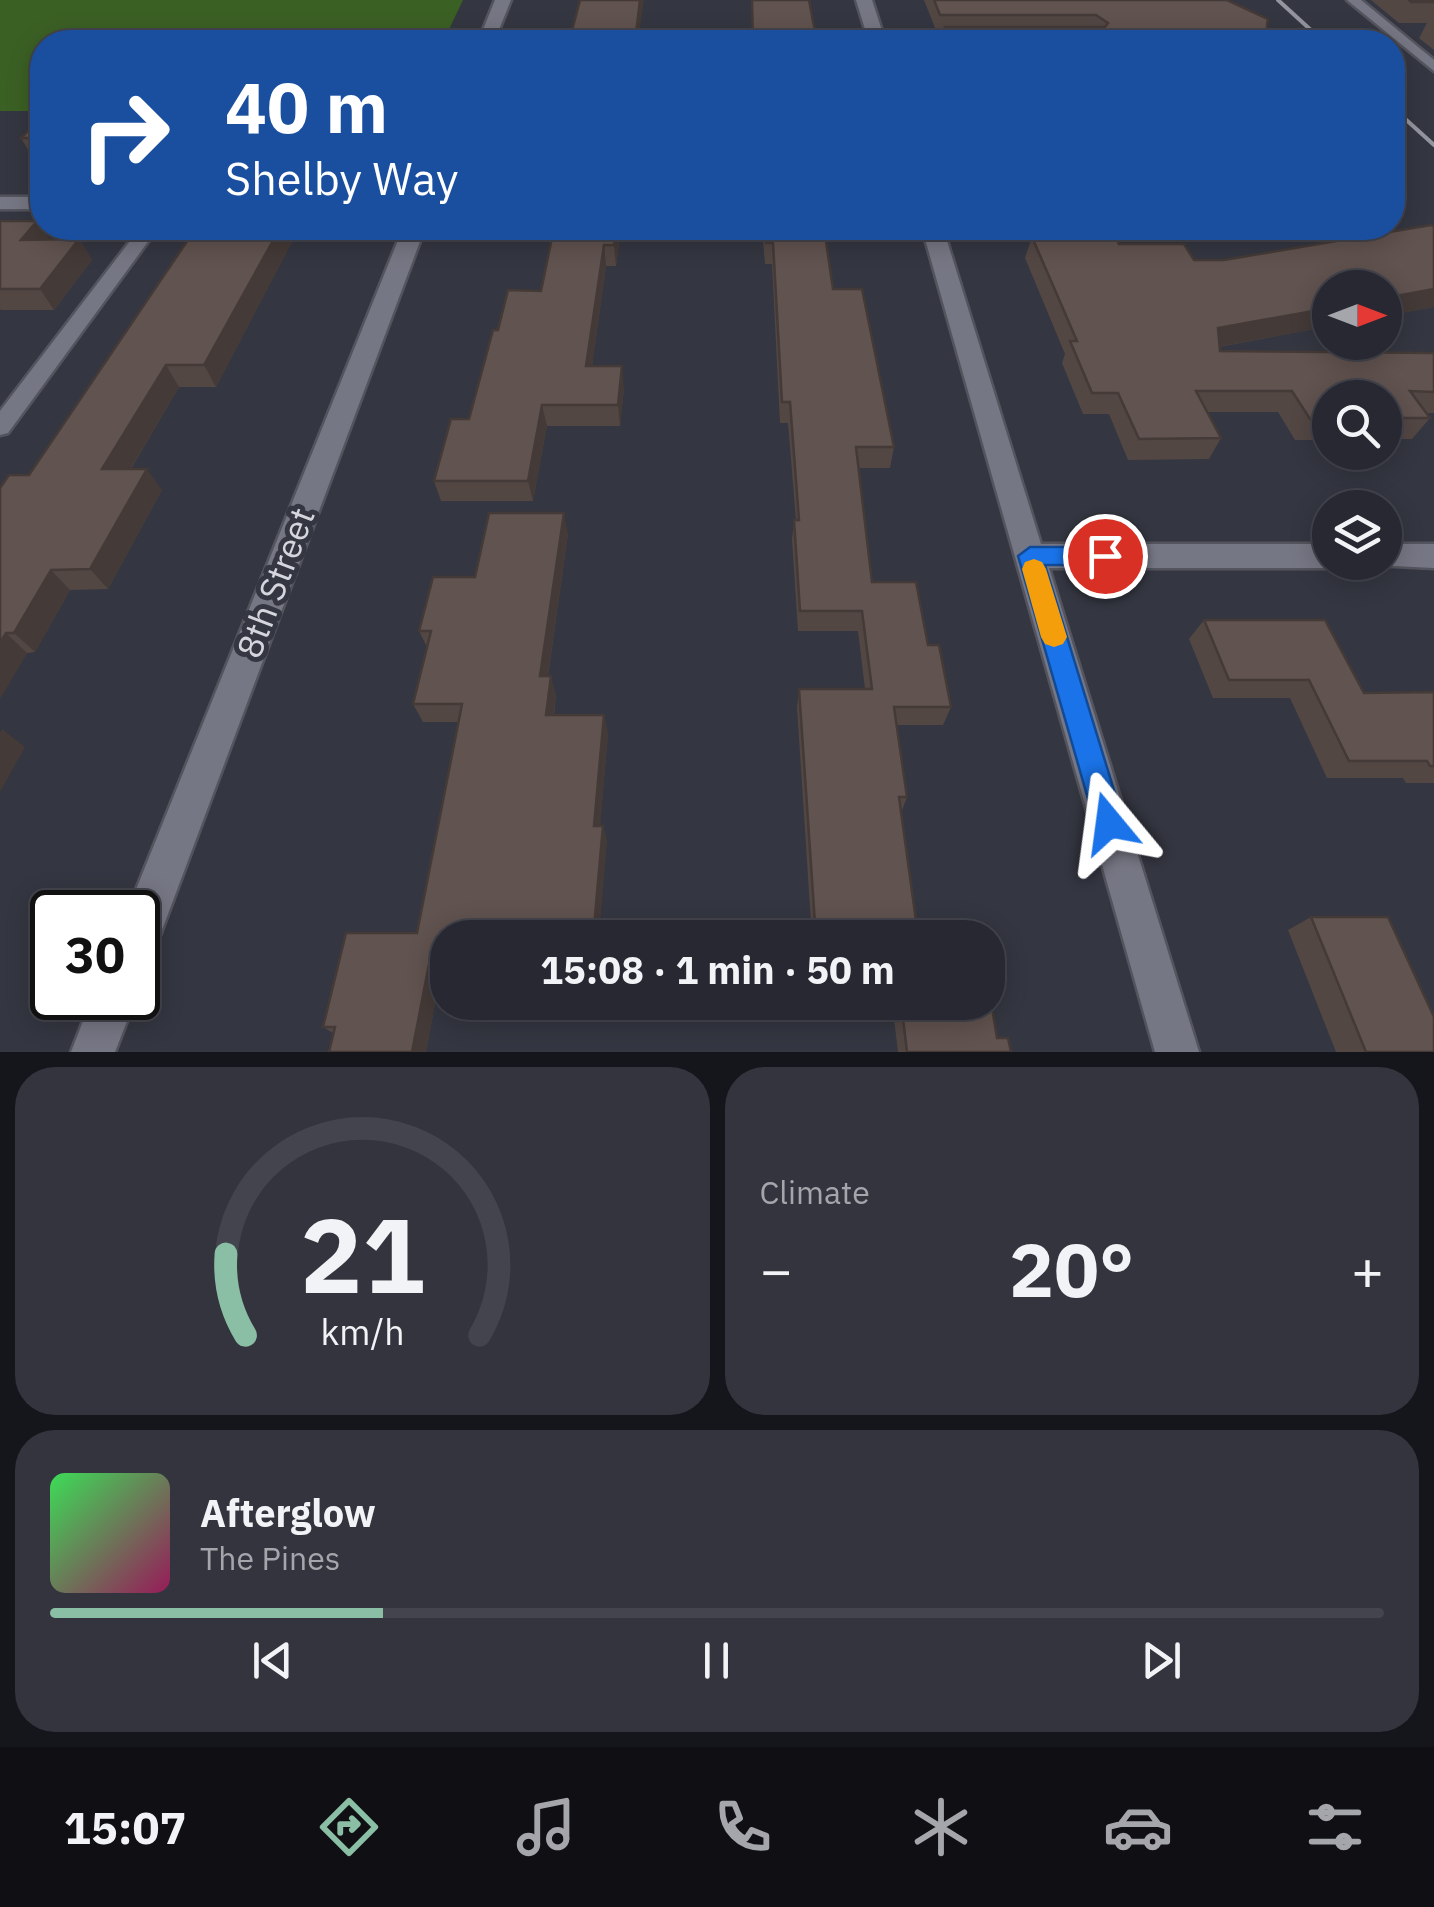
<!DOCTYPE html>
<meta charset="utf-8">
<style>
body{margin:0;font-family:"IBM Plex Sans",sans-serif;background:#33343d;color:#f1f3f6;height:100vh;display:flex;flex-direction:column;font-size:38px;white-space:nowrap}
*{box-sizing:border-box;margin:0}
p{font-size:32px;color:#a4a6ab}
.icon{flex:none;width:55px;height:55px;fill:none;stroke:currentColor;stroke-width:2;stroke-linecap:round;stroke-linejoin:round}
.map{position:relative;height:1052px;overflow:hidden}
.side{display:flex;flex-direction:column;gap:15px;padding:15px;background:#15161b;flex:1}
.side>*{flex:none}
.hud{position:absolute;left:30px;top:30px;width:1375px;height:210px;border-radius:40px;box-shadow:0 5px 25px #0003,0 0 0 2px #43444d;background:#1a4fa0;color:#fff;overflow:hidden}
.needle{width:65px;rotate:90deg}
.controls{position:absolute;left:1312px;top:270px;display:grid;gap:20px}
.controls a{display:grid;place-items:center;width:90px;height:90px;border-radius:50%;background:#272831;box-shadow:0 5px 25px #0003,0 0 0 2px #43444d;font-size:50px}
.speed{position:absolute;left:30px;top:890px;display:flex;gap:20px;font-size:50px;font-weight:700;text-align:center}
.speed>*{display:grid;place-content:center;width:130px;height:130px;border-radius:50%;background:#272831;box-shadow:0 5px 25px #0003,0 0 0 2px #43444d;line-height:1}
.speed .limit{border:5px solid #111;border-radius:15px;background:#fff;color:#111}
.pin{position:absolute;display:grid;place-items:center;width:85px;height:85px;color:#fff;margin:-42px;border:5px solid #fff;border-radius:50%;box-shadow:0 2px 10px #0007}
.me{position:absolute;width:110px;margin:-55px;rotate:344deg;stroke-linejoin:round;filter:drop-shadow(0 0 8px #0008)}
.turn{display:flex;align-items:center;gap:35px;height:210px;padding:0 30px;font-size:45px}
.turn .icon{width:130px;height:130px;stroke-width:2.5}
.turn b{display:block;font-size:70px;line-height:85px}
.big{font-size:75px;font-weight:700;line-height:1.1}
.side .widget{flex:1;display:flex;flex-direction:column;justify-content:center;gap:15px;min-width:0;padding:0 35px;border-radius:40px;background:#33343d}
.side .dial{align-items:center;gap:0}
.dial svg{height:260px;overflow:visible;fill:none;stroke:#43444d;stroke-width:7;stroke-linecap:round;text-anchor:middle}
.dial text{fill:#f1f3f6;stroke:none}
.song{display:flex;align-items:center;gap:30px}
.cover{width:120px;height:120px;border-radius:15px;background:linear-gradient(135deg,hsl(130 70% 55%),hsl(330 70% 35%))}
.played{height:10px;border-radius:5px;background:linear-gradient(90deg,#8abfa5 25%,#43444d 25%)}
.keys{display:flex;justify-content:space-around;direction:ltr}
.heat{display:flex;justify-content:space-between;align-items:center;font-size:55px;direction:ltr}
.side .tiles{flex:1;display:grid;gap:15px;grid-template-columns:1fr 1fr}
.widget:last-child{grid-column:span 2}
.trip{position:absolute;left:430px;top:920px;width:575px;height:100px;border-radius:40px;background:#272831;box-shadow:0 5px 25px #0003,0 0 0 2px #43444d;font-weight:700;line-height:100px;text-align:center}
.dock{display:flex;height:160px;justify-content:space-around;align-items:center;background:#101014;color:#a4a6ab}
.dock .icon{width:70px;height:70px}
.dock .current{color:#8abfa5}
.dock b{font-size:45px;color:#f1f3f6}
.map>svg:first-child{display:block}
.green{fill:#3b6024}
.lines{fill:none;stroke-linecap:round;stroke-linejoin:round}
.service-casing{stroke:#54545e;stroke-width:5}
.minor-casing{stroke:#54545e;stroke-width:5}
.tertiary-casing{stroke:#54545e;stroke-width:5}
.service{fill:#767784;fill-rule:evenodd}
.minor{fill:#767784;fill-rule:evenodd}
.tertiary{fill:#767784;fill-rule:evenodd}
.rail{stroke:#94959e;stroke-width:4}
.wall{fill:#534744}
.shaded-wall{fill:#443a37}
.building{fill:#61534f;stroke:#443a37;stroke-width:2.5}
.route{fill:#1a73e8;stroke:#114b97;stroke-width:2.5}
.slow{fill:#f59e0b}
.labels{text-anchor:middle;stroke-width:10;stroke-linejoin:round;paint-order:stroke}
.street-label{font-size:35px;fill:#d5d6dd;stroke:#343641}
</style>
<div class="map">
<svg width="1434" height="1052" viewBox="0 0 1434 1052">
<rect width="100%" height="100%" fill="#343641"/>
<polygon class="green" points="0,0 463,0 443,42 42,42 42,111 0,111"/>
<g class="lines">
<defs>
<g id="service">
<polygon points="1347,0 1361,0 1434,60 1434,71"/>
<polygon points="140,228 158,228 8,433 0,435 0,411"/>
</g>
<g id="minor">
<polygon points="856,0 872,0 884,37 983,37 991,42 869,42"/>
<rect x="0" y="197" width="42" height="12"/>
<polygon points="922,228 943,228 1041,544 1330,544 1330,562 1342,562 1330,568 1049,568 1199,1052 1155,1052"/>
<polygon points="1385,544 1434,544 1434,568 1374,565 1385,562"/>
</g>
<g id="tertiary">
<polygon points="495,0 511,0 494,42 478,42"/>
<polygon points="403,228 425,228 159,938 153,953 138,959 138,912 127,912"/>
<polygon points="92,998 136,998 115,1052 71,1052"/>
</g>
</defs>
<use href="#service" class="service-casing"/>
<use href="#minor" class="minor-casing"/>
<use href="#tertiary" class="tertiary-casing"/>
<use href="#service" class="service"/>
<use href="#minor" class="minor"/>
<use href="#tertiary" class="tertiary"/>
<g class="rail">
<polyline points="1278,0 1324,42"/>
<polyline points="1392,107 1434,145"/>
</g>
</g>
<g class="wall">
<polygon points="924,0 1227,0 1265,42 942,42 944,33 937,33"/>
<polygon points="1371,0 1434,0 1434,50 1419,38 1427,23 1399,23"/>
<polygon points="42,117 42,158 33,158 21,138"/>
<polygon points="0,221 49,239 79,239 92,260 54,310 1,310 0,309"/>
<polygon points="1434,226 1434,307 1385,316 1385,288 1330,288 1330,326 1219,347 1220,351 1434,353 1434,413 1426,413 1430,418 1412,439 1385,439 1385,398 1330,398 1330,440 1295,440 1278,412 1207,412 1221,438 1209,459 1128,460 1109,414 1083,414 1062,363 1065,354 1025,258 1032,237 1119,244 1194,260 1224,260"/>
<polygon points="532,228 621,228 616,266 606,266 592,366 624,388 620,426 547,426 533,501 441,501 434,481 469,419 498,330 541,291 554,231 533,231"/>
<polygon points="762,228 844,228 844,232 825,232 833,289 894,447 890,468 859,468 872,582 928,645 951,707 943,725 897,725 907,797 901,813 917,928 979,938 812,938 797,707 799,689 865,689 858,631 798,631 792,540 794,520 796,520 788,423 780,423 772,264 765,264"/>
<polygon points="296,234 216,387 179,387 131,469 162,490 108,589 70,590 35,652 27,653 0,698 0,488 29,475"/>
<polygon points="568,534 548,676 556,695 554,715 608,733 600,826 603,826 607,842 448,938 448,976 440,976 426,1052 329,1052 333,1033 323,1027 417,933 458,722 423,722 413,704 427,647 419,631 475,577"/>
<polygon points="1204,620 1364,693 1434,692 1434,783 1406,783 1403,778 1327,778 1290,698 1213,698 1189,639"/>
<polygon points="1311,917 1434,1052 1336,1052 1288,930"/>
<polygon points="892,1002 988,1002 997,1038 1011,1052 898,1052"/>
</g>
<g class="shaded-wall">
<polygon points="640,0 644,0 638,42 635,42"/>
<polygon points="37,221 51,241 21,240"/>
<polygon points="280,228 293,228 296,234 216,387 204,365"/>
<polygon points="617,228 621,228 616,266 614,245"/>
<polygon points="79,239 92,260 54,310 40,289"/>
<polygon points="604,245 606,266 589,388 586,366"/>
<polygon points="1434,289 1434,307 1385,316 1385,298"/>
<polygon points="1330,308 1330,326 1206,349 1218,328"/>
<polygon points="166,365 179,387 118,490 102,469"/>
<polygon points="622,366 624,388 620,426 618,405"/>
<polygon points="542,405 547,426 533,501 528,481"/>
<polygon points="147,469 162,490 108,589 90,569"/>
<polygon points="564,513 568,534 545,695 540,676"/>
<polygon points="51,570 70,590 35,652 14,633"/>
<polygon points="6,633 27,653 0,699 0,643"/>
<polygon points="551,676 556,695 551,733 546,715"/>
<polygon points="604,715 608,733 599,842 594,826"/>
<polygon points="2,729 25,747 0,792 0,733"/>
<polygon points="603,826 607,842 599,938 593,938"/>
<polygon points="429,964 440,976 426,1052 412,1052"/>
</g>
<g class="building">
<polygon points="580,0 640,0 635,42 569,42"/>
<polygon points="752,0 809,0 817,42 753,42"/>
<polygon points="934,0 1227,0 1268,19 1265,42 951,42 945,27 1105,27 1108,23 1096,15 940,15"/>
<polygon points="1409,0 1434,0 1434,2 1411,2"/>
<polygon points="42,117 42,138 21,138"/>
<polygon points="0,221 37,221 21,240 79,239 40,289 0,289"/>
<polygon points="1431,225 1434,226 1434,289 1385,298 1385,288 1330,288 1330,308 1218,328 1220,351 1434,353 1434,392 1410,391 1430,418 1385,418 1385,398 1330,398 1330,419 1310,419 1292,391 1196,391 1221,438 1139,439 1118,393 1092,393 1070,341 1077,341 1032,237 1115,236 1119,244 1184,244 1194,260 1224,260"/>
<polygon points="196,228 280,228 204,365 166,365 102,469 147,469 90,569 51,570 14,633 6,633 0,643 0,488 9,475 29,475"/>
<polygon points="554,228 617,228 614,245 604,245 586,366 622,366 618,405 542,405 528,481 434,481 451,419 469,419 493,330 498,330 508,290 541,291"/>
<polygon points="764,228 824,228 833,289 862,289 894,447 856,447 872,582 916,582 928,645 939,645 951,707 894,707 907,797 899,797 917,928 978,928 979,938 816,938 799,689 872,689 862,611 800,611 794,520 799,520 790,402 782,402 773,243 766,243"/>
<polygon points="489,513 564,513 540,676 551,676 546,715 604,715 594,826 603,826 593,938 448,938 448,964 429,964 412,1052 329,1052 335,1027 323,1027 346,933 417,933 462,704 413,704 431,631 419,631 433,577 475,577"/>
<polygon points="1204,620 1325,620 1364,693 1434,692 1434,766 1430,766 1427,761 1349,761 1309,680 1229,680"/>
<polygon points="1311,917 1388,917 1434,1017 1434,1052 1366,1052"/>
<polygon points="988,984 997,1038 1008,1038 1011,1052 907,1052 901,1002 988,1002"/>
</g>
<polygon class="route" points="1030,547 1105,547 1117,556 1105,565 1045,565 1124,823 1120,833 1109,837 1099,833 1095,823 1018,556"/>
<polygon class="slow" points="1034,559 1042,562 1046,569 1067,637 1063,644 1054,647 1045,644 1041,637 1022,569 1025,562"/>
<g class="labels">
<g class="street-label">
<text transform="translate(276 583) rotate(-69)" y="12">8th Street</text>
</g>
</g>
</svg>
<div class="controls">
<a><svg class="needle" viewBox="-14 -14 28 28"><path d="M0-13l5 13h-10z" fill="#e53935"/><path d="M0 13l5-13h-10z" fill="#a4a6ab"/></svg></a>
<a><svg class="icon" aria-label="search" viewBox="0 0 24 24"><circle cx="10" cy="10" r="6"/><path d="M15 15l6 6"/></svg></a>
<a><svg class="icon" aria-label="layers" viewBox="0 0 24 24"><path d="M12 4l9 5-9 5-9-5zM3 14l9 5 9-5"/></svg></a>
</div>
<div class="speed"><div class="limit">30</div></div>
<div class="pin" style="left:1105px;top:556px;background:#d93025"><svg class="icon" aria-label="arrive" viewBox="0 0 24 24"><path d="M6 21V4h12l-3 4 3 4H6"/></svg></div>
<svg class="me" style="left:1109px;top:823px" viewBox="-20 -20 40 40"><path d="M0-17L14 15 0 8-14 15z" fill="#1a73e8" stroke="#fff" stroke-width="4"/></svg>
<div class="trip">15:08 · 1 min · 50 m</div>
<div class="hud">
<div class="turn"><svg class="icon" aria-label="right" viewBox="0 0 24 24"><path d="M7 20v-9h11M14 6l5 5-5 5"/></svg><div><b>40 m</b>Shelby Way</div></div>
</div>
</div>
<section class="side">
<div class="tiles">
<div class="widget dial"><svg viewBox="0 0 100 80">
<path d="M14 69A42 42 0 1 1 86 69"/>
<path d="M14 69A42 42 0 0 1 8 44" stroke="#8abfa5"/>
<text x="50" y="56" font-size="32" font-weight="700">21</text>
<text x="50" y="72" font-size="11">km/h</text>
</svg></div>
<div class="widget"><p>Climate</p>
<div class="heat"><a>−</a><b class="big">20°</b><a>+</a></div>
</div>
<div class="widget">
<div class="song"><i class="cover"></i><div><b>Afterglow</b><p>The Pines</p></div></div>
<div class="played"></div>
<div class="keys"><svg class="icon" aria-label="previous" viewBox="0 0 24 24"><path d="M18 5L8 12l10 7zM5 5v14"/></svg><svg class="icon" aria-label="pause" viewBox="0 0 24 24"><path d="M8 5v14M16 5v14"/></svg><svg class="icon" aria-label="next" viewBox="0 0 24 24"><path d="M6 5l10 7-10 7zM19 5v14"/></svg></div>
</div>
</div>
</section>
<nav class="dock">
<b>15:07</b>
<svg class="icon current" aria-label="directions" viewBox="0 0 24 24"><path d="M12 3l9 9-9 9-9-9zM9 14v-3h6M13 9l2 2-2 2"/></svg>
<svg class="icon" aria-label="music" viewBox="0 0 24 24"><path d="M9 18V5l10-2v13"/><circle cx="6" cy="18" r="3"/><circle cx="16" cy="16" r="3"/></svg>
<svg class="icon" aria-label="phone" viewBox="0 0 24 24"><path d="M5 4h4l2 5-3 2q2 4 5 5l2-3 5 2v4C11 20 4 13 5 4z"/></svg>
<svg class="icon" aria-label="climate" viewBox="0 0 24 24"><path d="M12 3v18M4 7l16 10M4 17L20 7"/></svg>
<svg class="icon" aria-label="car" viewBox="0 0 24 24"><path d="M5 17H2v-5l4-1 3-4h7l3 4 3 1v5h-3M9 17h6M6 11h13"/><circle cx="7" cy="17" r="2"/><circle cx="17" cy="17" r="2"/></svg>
<svg class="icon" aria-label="filters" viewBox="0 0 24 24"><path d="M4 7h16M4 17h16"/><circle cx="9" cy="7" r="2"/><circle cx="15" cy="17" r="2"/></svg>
</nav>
